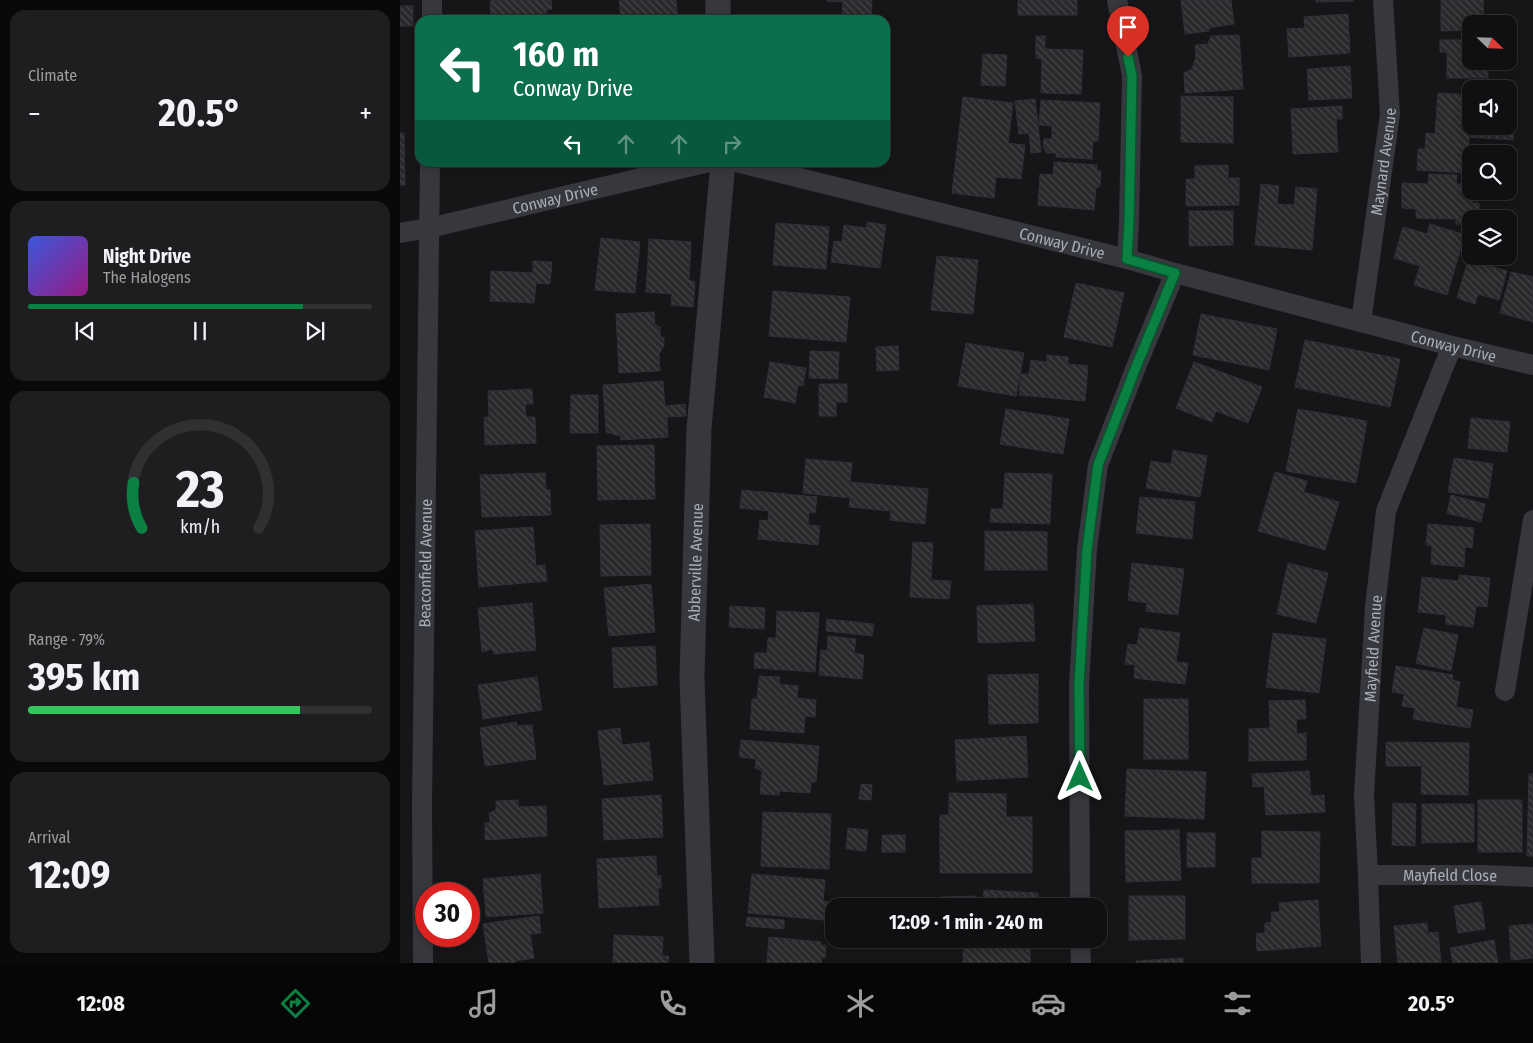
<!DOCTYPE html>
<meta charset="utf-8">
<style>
body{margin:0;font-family:"Fira Sans Condensed",sans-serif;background:#1e1e20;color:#f1f3f6;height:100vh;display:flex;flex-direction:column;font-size:19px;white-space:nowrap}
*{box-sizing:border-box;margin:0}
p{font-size:16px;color:#9c9d9f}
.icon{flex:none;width:28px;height:28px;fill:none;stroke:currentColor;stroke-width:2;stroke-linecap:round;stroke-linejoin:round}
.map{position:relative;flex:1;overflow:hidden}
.side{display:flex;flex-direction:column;gap:10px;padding:10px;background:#09090a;width:400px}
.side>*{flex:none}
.hud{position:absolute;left:15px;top:15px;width:475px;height:152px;border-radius:15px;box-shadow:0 2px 8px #0003,0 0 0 1px #303032;background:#0b6e4f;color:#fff;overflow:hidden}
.needle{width:32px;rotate:113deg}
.controls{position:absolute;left:1062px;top:15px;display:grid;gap:10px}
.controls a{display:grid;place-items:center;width:55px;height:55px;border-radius:10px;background:#101012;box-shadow:0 2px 8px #0003,0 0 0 1px #303032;font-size:25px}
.speed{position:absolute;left:15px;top:882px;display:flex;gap:10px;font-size:25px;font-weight:700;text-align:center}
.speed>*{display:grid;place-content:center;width:65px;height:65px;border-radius:50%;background:#101012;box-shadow:0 2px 8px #0003,0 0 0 1px #303032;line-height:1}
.speed .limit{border:8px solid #d22;background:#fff;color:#111}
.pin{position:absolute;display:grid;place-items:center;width:42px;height:42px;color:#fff;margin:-51px -21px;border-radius:50% 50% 50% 0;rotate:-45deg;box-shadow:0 0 5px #0007}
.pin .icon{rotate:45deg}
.me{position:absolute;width:55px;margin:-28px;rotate:0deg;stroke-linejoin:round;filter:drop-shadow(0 0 4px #0008)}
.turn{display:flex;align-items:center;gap:18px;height:105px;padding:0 15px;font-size:22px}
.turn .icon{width:65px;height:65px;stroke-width:2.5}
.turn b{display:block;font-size:35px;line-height:42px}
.lanes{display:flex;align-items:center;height:48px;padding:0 15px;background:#0003;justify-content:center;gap:25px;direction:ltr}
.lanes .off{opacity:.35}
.big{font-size:38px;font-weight:700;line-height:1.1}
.side .widget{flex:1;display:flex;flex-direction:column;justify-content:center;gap:8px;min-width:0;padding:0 18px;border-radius:15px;background:#1e1e20}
.side .dial{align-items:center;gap:0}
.dial svg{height:130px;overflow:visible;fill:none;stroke:#303032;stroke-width:7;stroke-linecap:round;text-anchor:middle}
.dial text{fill:#f1f3f6;stroke:none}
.song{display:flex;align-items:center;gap:15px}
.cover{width:60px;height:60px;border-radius:8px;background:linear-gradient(135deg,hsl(230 70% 55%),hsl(310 70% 35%))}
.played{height:5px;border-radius:2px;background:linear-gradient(90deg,#0b8043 80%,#303032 80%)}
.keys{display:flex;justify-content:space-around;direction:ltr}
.heat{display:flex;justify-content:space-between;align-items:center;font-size:28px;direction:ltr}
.charge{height:8px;border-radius:4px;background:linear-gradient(90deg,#34c759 79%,#303032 0)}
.trip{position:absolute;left:425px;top:898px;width:282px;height:50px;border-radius:15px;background:#101012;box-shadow:0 2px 8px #0003,0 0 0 1px #303032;font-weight:700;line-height:50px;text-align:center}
.tabs{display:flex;height:80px;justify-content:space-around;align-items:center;background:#060607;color:#9c9d9f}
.tabs .icon{width:35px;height:35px}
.tabs .active{color:#0b8043}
.tabs b{font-size:22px;color:#f1f3f6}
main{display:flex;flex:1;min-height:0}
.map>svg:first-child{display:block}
.building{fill:url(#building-back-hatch);stroke:#303034}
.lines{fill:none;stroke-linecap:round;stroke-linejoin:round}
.minor{stroke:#37383d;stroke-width:20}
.tertiary{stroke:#37383d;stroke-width:25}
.route-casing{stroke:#07532c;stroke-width:12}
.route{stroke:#0b8043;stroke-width:9}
.labels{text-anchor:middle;stroke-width:5;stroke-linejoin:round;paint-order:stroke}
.street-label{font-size:16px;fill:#a8adb8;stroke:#111113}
</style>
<main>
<section class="side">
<div class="widget"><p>Climate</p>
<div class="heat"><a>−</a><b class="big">20.5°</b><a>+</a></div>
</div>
<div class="widget">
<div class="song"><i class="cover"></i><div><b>Night Drive</b><p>The Halogens</p></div></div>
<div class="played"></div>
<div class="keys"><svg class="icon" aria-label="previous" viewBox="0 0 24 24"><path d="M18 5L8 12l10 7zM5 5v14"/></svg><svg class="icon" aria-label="pause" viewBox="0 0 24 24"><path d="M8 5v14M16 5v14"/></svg><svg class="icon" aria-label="next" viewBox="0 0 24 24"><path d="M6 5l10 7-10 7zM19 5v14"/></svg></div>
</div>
<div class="widget dial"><svg viewBox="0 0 100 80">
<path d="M14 69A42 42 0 1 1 86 69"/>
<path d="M14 69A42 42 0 0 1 9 41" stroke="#0b8043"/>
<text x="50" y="56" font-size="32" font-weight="700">23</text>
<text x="50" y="72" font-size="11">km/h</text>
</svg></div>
<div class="widget"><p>Range · 79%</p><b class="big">395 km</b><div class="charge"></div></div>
<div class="widget"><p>Arrival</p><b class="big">12:09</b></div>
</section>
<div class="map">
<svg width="1133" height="963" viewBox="0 0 1133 963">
<defs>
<pattern id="building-back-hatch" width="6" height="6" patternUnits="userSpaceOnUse" patternTransform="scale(1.25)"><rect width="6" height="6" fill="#29292c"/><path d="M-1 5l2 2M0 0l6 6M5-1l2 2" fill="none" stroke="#454548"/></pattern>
</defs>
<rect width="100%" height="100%" fill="#161618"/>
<g class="building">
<polygon points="101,0 151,0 152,9 146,10 147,20 91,20 90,1"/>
<polygon points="219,0 276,0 278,20 221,20"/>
<polygon points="427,0 472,0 471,17 442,15 443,2 427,1"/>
<rect x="618" y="0" width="59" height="15"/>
<polygon points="781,0 831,0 834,24 809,28 809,31 785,34"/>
<polygon points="916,0 953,0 953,1 916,2"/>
<polygon points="1041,0 1083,0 1084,24 1071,24 1071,30 1041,31"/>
<rect x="0" y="6" width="13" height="20"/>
<polygon points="948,14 950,53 889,57 887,29 905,28 904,17"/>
<polygon points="839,35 843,89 785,93 784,73 792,69 796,57 795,45 808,44 811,36"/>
<polygon points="636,36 645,36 645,49 683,50 681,94 641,93 642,59 636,58"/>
<polygon points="1040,40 1071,40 1071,61 1088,61 1088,78 1047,78 1047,52 1040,52"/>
<polygon points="583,54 607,55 605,86 581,85"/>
<polygon points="950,66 952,98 909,100 907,69"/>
<polygon points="1038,93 1071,95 1071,126 1109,126 1109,107 1115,107 1113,140 1069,137 1067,173 1017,170 1018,149 1025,149 1026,133 1035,134"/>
<polygon points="781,96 833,97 833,143 781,142"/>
<polygon points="563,97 613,103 608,143 625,145 621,179 596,177 594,198 552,193"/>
<polygon points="635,99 641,152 631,153 629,133 619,134 615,101"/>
<polygon points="641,100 700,103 698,141 693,141 692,159 656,157 656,153 647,153 643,147 644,139 652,139 652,126 639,125"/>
<polygon points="942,106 942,119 936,119 938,152 893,154 891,109"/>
<polygon points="0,133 4,133 5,185 0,185"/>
<polygon points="654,162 697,165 697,171 701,171 700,186 696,188 694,210 638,205 640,174 653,175"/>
<polygon points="828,165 828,178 839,178 839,205 786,206 786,179 795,179 795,166"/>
<polygon points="1029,174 1057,175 1056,184 1071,184 1072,203 1079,203 1079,219 1071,219 1071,224 1056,224 1056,219 1016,218 1016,209 1002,208 1002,183 1028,184"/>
<polygon points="861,184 879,186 877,204 894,205 896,187 917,189 912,250 855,245"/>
<polygon points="789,211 833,211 833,245 789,246"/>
<polygon points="467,222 486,225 480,268 431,262 434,241 442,242 444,225 467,228"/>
<polygon points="376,223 429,227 426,269 373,265"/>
<polygon points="1030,224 1065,235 1047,295 1014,285 1020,266 994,258 1003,227 1027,234"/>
<polygon points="201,238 240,242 235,293 195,290"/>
<polygon points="249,239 291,242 289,280 295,282 293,307 271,305 272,294 246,292"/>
<polygon points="1071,250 1071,256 1090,256 1087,265 1107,271 1099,300 1078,294 1075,304 1057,298"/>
<polygon points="537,256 578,260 573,314 531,310"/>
<polygon points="133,261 152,262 150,284 136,283 134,303 90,301 91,271 133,273"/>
<polygon points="1111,272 1133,277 1133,322 1100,313"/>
<polygon points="676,283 724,293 712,347 664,337"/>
<polygon points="373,291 450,297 446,342 369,336"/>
<polygon points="254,312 255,325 260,327 260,336 264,338 264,346 259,354 260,371 219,373 216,314"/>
<polygon points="801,314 877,329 869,370 793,355"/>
<polygon points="905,340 1000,359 990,407 895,387"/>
<polygon points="566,343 624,353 616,396 558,386"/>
<polygon points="498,346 499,370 477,371 476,347"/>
<polygon points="410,351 439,352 438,379 409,378"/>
<polygon points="647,355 668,357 668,364 688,366 685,401 619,395 621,374 629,374 631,360 647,362"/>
<polygon points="370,362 406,368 403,386 398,385 395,403 364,397"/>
<polygon points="794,362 862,387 848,423 816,411 812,422 776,408"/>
<polygon points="263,381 265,406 285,404 286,416 267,417 268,437 221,440 220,436 206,432 203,385"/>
<polygon points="419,384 447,384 447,402 436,402 436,416 419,416"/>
<polygon points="132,389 133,404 125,404 126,417 135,417 136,443 85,445 84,417 89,417 88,391"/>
<polygon points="171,395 198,395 198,433 170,433"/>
<polygon points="606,409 669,419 663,454 600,444"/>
<polygon points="898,409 967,421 956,483 886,471"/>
<polygon points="1071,418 1110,422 1107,452 1068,448"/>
<polygon points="254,445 255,499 198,500 197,446"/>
<polygon points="773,450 807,456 800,497 746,488 751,461 771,464"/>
<polygon points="1054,458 1093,464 1088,498 1048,492"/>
<polygon points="406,459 452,463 450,482 528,489 525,524 490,520 491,511 449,507 450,498 403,493"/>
<polygon points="875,472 907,481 904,492 939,502 925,550 858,531"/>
<polygon points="145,473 146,490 150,490 151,515 82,517 80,475"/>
<polygon points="605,473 652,474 650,524 590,522 591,509 603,509"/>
<polygon points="342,490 417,497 415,513 409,512 408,525 420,526 418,545 358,539 360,520 368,521 369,511 340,508"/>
<polygon points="1051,495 1085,504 1081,522 1047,513"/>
<polygon points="740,497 795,502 792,539 736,533"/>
<polygon points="250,524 251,575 201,576 200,525"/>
<polygon points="1028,524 1074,528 1072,548 1065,547 1064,567 1031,564 1032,546 1026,545"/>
<polygon points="133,527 136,566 145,565 147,581 79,587 75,531"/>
<polygon points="585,531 647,532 647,570 585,570"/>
<polygon points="513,542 533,543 531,580 551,581 549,599 510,597"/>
<polygon points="732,563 784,569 778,615 746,611 747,603 728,600"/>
<polygon points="888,563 928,573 916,623 877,614"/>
<polygon points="1059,575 1090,578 1087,607 1076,606 1073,627 1046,624 1046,615 1018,612 1022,577 1059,581"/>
<polygon points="251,584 255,632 209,636 204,588"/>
<polygon points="132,603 136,650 94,654 92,649 82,652 78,608"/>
<polygon points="633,604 635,641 578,643 577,606"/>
<polygon points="330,606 365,608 364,629 329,627"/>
<polygon points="377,611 419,613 415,672 354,668 355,653 367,653 368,638 376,638"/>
<polygon points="427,619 474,624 472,636 426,631"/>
<polygon points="740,628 780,633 776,662 788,663 785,684 734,678 735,665 725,664 728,644 737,645"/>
<polygon points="1024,628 1058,635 1051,671 1016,663"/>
<polygon points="873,633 926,639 919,693 866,687"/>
<polygon points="428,636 456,639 454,653 464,655 462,679 419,675 421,650 427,651"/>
<polygon points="255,646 257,685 214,688 212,648"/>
<polygon points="996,666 1053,675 1052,680 1060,682 1056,707 1073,710 1070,728 1013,719 1015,708 1002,706 1004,694 992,692"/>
<polygon points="638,674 638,723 589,724 588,675"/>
<polygon points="359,676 380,677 379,684 398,686 397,698 416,700 415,717 405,716 404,733 350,729 352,699 357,699"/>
<polygon points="137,677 142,710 83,719 78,685"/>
<rect x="744" y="699" width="44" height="60"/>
<polygon points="905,700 906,719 896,719 897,734 906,733 906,760 849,761 849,729 870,728 869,701"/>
<polygon points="116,722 117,726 132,725 136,759 85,766 80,728"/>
<polygon points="220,728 222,745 249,742 253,780 204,785 198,731"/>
<polygon points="626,736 628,777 557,781 555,740"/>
<polygon points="341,740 419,746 416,782 411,782 410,793 379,791 379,795 360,794 362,771 355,768 356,759 339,757"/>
<polygon points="986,742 1069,743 1068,795 1021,794 1022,766 986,766"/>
<polygon points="727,769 806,772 804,819 725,816"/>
<polygon points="909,771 911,796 924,795 925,812 866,815 864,786 853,787 852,774"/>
<polygon points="1129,774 1133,774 1133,856 1127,856"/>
<polygon points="461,784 472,785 471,800 459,799"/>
<polygon points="549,793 606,794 606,817 632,817 632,873 540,873 540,815 549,815"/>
<polygon points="261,795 263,837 204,840 202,799"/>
<polygon points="118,800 118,807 146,806 147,836 85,840 85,823 90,823 89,813 96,810 96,801"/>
<rect x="1078" y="800" width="44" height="52"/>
<polygon points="993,803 1016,804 1015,846 992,845"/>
<polygon points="1022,804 1074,804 1074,842 1022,843"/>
<polygon points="363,812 431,814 429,869 361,866"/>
<polygon points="448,828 468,830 466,851 446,849"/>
<polygon points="779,830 781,880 726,882 725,831"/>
<polygon points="862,831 920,832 919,883 852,883 852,858 862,858"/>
<rect x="787" y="833" width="28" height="34"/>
<rect x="482" y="835" width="23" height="17"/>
<polygon points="256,856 257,876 261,876 261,888 258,888 259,905 199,908 197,859"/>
<polygon points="140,874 143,913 86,917 83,879"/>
<polygon points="352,874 425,880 423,901 436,903 435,906 434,906 434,921 348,913"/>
<polygon points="584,890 638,893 638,906 583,906"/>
<polygon points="575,896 576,906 541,906 541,897"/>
<polygon points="729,896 785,896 785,939 729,940"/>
<polygon points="918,900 921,946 857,951 856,934 865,933 865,923 872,922 871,912 880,912 879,903"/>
<polygon points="1081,902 1085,929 1058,933 1054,906"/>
<polygon points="139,916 141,933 130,934 134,958 115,961 115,963 89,963 83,924"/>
<polygon points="347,917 384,920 384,929 346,926"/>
<polygon points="1027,923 1028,933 1038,932 1041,963 998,963 994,926"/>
<polygon points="1133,924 1133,958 1111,960 1109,926"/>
<polygon points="214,935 263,937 262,956 269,956 268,963 213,963"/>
<polygon points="369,937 421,942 420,945 426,945 425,958 422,957 421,963 367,963"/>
<polygon points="1094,940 1098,963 1053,963 1050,948"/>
<rect x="563" y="947" width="67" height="16"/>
<polygon points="783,958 783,963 736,963 736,961"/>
</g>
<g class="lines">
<g class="minor">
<polyline points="717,0 732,76 729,222 727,259"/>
<polyline points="32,20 32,0"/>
<path id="s1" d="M336 162 727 259 775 273 1052 346 1133 365"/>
<path id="s2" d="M0 233 29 228 309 162"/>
<path id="s3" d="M961 322 990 114 983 0"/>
<polyline points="1105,691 1133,520"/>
<path id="s4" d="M968 875H1082L1133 877"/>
<polyline points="680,906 679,685 687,549 698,465 738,362 775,273"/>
<polyline points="680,939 681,963"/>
<path id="s5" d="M23 963 22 805 30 162"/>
<path id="s6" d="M971 963 968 875 964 795 975 607 986 511 1052 346"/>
</g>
<g class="tertiary">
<polyline points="318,0 318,20"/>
<path id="s7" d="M302 963 292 677 299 429 323 162"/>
</g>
</g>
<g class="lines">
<defs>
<polyline id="route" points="680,777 679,685 687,549 698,465 738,362 775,273 727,259 729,222 732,76 728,57"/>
</defs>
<use href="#route" class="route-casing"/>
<use href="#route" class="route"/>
</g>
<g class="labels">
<g class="street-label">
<text dy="6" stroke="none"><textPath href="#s3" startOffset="162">Maynard Avenue</textPath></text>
<text dy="6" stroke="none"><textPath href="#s2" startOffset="159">Conway Drive</textPath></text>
<text dy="6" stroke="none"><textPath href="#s1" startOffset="336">Conway Drive</textPath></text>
<text dy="6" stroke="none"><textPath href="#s1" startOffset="741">Conway Drive</textPath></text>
<text dy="6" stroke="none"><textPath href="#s7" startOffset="401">Abberville Avenue</textPath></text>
<text dy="6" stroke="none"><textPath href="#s5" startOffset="400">Beaconfield Avenue</textPath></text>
<text dy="6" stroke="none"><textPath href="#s6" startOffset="315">Mayfield Avenue</textPath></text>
<text dy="6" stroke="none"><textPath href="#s4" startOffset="82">Mayfield Close</textPath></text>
</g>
</g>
</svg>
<div class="controls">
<a><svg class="needle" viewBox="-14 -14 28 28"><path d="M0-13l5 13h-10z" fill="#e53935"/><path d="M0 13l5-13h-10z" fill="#9c9d9f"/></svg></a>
<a><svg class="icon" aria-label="sound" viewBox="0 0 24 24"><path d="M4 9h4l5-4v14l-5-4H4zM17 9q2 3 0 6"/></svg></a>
<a><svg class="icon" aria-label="search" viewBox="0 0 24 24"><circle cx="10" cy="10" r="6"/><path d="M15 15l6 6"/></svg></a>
<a><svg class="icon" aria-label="layers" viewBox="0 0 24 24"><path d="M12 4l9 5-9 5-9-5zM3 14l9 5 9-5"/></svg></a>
</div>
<div class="speed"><div class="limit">30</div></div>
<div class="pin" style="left:728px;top:57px;background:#d93025"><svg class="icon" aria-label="arrive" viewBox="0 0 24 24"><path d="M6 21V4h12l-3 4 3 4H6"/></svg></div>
<svg class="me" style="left:680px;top:777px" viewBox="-20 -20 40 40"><path d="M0-17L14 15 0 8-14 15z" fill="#0b8043" stroke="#fff" stroke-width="4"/></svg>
<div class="trip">12:09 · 1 min · 240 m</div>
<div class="hud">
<div class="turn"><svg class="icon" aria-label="left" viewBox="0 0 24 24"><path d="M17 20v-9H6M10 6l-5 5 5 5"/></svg><div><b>160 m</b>Conway Drive</div></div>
<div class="lanes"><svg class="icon" aria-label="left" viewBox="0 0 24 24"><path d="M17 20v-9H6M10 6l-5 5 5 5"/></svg><svg class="icon off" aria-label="ahead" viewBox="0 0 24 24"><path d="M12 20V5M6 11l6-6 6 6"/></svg><svg class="icon off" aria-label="ahead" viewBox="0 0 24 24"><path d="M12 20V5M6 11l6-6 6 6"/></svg><svg class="icon off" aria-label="right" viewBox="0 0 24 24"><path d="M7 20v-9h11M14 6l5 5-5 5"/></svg></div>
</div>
</div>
</main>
<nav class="tabs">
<b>12:08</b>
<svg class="icon active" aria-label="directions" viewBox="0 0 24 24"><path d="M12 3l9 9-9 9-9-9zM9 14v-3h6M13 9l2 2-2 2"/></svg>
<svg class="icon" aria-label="music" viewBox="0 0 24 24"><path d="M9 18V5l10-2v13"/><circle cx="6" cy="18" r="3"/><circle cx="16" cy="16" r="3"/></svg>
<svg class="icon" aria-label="phone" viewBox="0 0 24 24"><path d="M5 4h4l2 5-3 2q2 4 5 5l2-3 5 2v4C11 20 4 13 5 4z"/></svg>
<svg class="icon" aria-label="climate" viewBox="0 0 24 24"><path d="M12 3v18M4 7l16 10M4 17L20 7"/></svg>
<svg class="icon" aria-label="car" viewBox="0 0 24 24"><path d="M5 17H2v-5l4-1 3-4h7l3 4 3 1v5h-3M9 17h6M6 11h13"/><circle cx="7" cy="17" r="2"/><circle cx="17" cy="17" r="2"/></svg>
<svg class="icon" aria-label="filters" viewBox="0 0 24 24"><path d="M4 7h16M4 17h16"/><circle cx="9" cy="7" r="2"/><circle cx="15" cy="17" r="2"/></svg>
<b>20.5°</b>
</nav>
